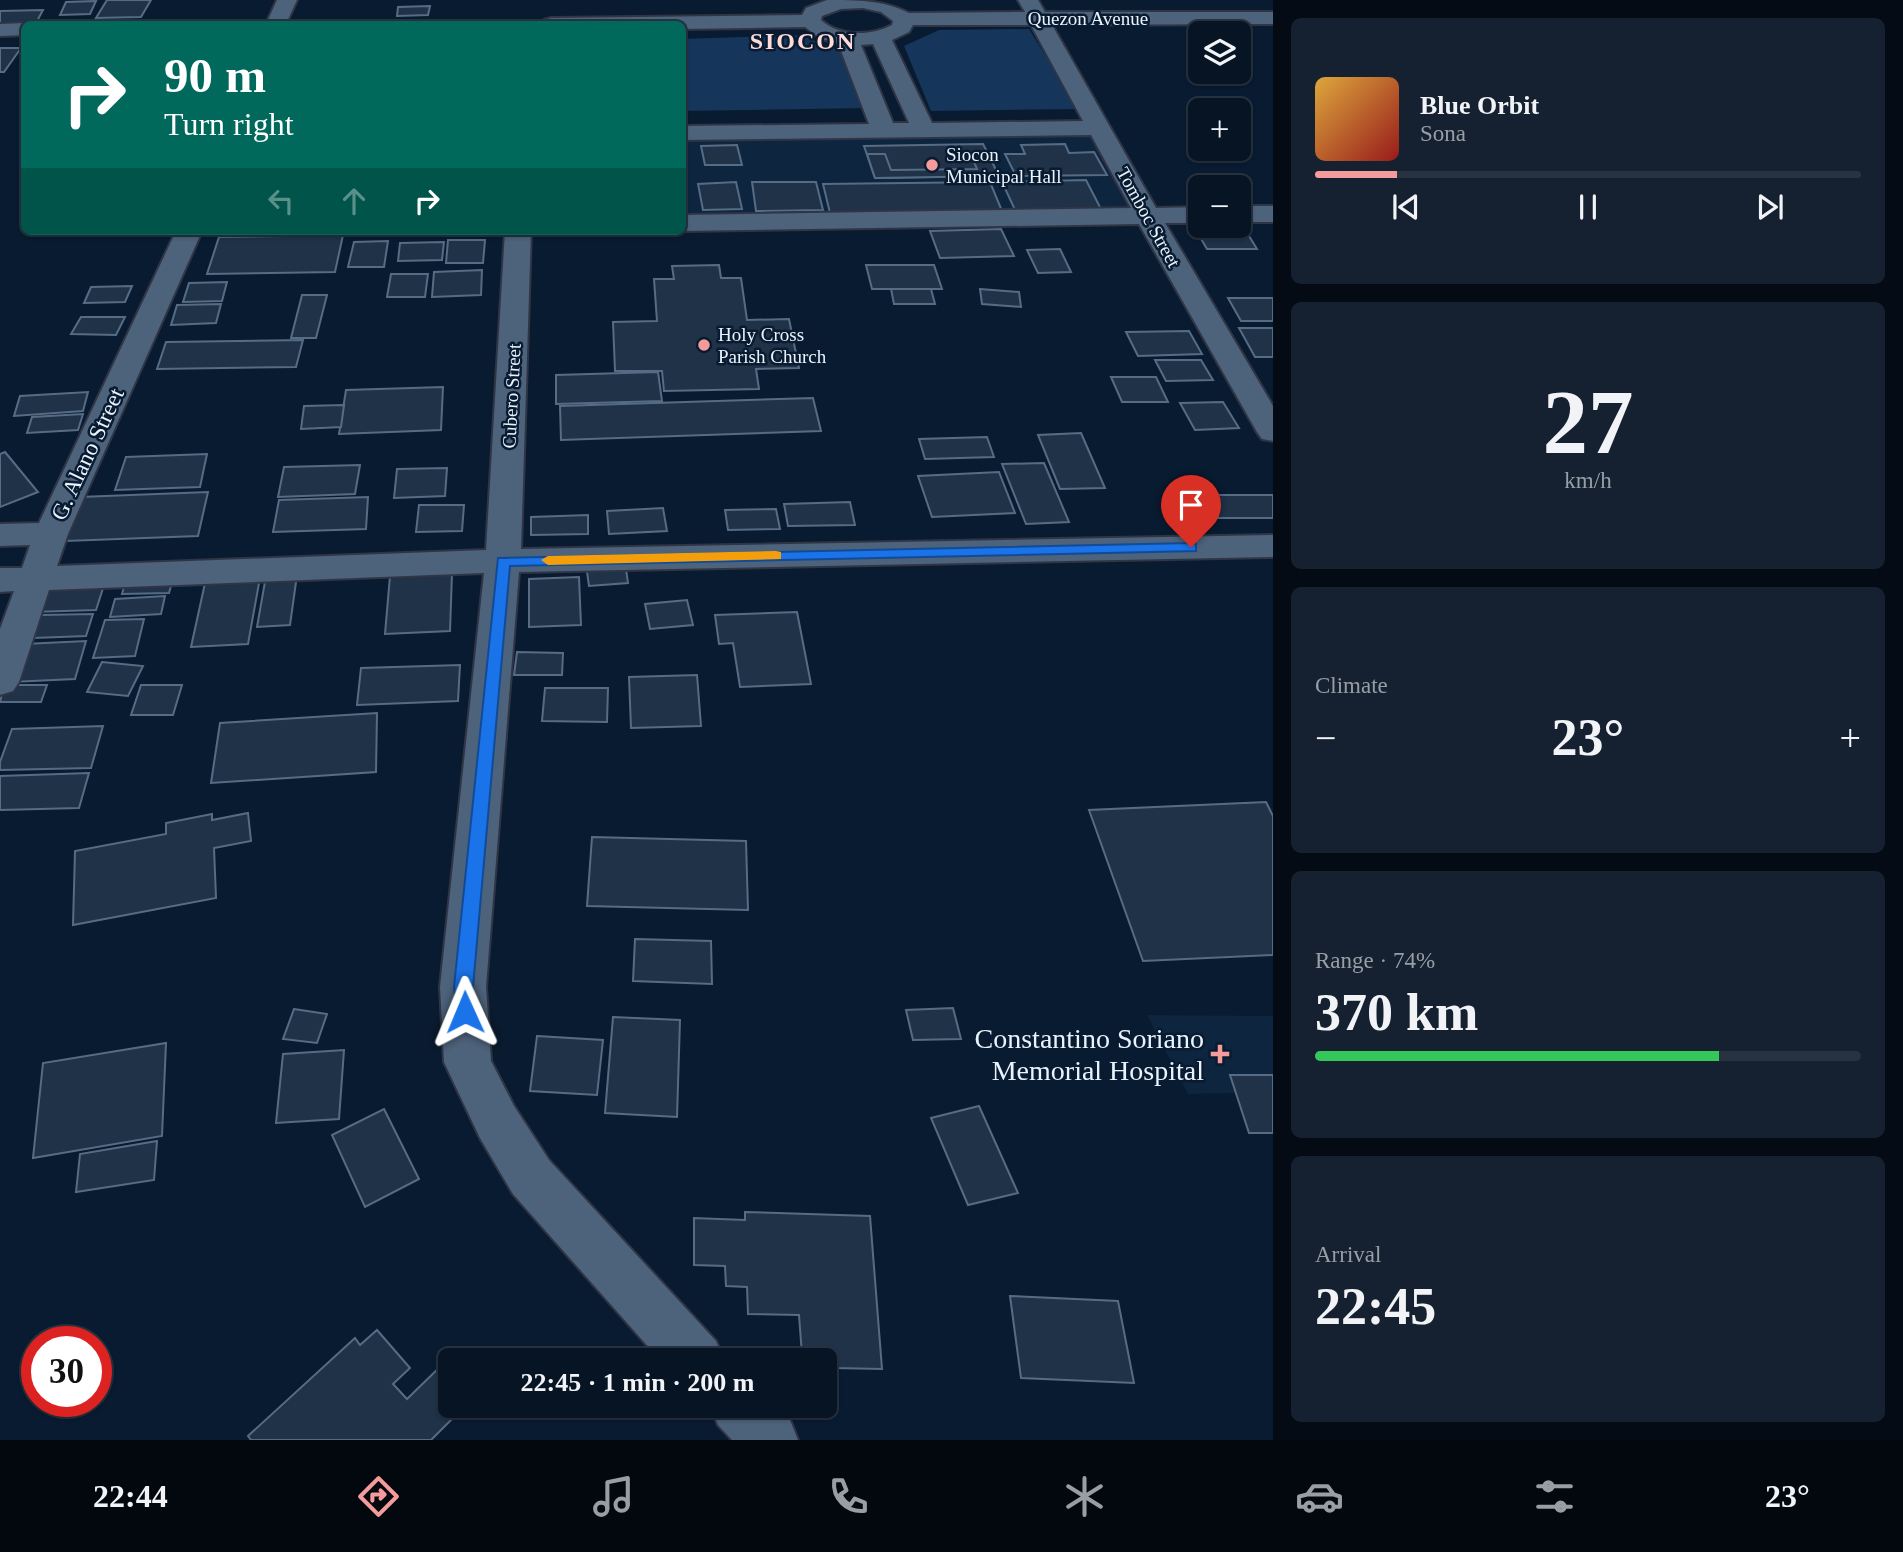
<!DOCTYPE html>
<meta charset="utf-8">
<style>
body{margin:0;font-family:"Times New Roman",serif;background:#152131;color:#f1f3f6;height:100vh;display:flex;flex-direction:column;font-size:26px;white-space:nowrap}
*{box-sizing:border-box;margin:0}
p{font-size:23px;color:#989ea6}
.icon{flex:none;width:38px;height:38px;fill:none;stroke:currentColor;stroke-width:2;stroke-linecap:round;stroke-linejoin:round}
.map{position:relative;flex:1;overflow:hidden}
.details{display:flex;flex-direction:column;gap:18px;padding:18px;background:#040b14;width:630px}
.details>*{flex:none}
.guide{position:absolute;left:21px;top:21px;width:665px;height:214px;border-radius:10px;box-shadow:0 2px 5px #0004,0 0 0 2px #283341;background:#00695c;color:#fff;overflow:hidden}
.tools{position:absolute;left:1188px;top:21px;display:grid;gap:14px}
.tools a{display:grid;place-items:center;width:63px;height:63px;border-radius:10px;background:#071424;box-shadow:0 2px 5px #0004,0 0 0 2px #283341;font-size:35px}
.speed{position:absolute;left:21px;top:1326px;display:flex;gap:14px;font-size:35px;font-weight:700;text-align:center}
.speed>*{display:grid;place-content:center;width:91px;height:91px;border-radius:50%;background:#071424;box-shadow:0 2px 5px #0004,0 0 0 2px #283341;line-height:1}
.speed .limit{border:10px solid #d22;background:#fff;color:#111}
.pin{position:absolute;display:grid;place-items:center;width:60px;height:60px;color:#fff;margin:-72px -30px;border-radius:50% 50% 50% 0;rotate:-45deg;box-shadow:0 0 7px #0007}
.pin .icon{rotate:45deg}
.me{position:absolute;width:77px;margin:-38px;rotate:359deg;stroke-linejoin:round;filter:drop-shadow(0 0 5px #0008)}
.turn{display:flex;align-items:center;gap:24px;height:147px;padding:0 28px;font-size:32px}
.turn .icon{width:91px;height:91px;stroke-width:2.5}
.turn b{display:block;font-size:49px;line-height:60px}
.lanes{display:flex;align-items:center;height:66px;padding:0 28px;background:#0003;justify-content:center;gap:35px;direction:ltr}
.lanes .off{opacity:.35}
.big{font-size:52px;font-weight:700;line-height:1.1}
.details .tile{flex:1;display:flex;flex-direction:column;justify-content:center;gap:10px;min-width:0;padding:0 24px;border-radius:10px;background:#152131}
.details .dial{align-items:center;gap:0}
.dial b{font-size:91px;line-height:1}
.song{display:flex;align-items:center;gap:21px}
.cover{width:84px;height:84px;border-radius:10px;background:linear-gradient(135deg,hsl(40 70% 55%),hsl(0 70% 35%))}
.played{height:7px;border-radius:4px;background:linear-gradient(90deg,#f59b9b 15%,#283341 15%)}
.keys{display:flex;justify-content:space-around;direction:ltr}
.heat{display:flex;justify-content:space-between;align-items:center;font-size:38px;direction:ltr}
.charge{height:10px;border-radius:5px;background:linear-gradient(90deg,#34c759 74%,#283341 0)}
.trip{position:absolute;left:438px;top:1348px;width:399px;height:70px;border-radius:10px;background:#071424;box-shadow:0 2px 5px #0004,0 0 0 2px #283341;font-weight:700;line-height:70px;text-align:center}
.tabs{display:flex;height:112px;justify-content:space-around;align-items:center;background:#03080e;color:#989ea6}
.tabs .icon{width:49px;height:49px}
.tabs .selected{color:#f59b9b}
.tabs b{font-size:32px;color:#f1f3f6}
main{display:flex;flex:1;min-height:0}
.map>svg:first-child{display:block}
.built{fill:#0e253f}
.green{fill:#15365a}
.building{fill:#1f3248;stroke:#566c85;stroke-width:2}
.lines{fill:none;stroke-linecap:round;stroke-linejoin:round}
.minor-casing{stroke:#2f3545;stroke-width:4}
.minor{fill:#4d627b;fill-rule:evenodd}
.route{fill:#1a73e8;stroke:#114b97;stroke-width:2}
.slow{fill:#f59e0b}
.poi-dot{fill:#f59b9b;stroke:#091b30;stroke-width:2.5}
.labels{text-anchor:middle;stroke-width:5;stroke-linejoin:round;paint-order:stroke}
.far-street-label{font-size:19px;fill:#e9f3fe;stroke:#091b30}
.far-poi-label{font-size:19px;fill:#e9f3fe;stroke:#091b30;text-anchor:start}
.street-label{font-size:23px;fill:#e9f3fe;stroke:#091b30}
.far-district-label{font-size:24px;font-weight:bold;letter-spacing:2px;fill:#fedad9;stroke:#091b30}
.near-poi-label{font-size:28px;fill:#e9f3fe;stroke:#091b30;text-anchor:end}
</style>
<main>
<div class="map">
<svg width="1273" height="1440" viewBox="0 0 1273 1440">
<rect width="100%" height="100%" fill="#091b30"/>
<g class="built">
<polygon points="1091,134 1135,212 683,219 682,141"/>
<polygon points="1147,1015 1273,1016 1273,1092 1188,1094"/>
</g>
<g class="green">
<polygon points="1029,29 1078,109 931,111 904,46 939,30"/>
<polygon points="801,35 842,52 867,108 683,111 682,39"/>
</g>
<g class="building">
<polygon points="107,0 151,0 141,17 96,18"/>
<polygon points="96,1 90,14 60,15 66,2"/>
<polygon points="430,6 428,15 397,16 398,7"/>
<polygon points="43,10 36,23 0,24 0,11"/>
<polygon points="0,48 21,48 4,72 0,72"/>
<polygon points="983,144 999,176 875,178 864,146"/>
<polygon points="1065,144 1069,153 1094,152 1107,175 1016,176 1005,154 1025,154 1021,145"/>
<polygon points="737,145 742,165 705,165 701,146"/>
<polygon points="970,152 987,152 999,176 875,178 867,154 885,154 891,170 977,169"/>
<polygon points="1086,180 1102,211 1016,212 1002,182"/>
<polygon points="736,182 742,209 703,210 698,184"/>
<polygon points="752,182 816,182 823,210 756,211"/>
<polygon points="990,182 1002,211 830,213 823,184"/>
<polygon points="1001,229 1014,256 940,258 930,231"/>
<polygon points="1246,231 1257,249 1207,249 1197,232"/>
<polygon points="343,235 335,272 207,274 219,237"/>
<polygon points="448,240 485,240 483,263 446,263"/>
<polygon points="388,241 384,267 348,267 354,242"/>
<polygon points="444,242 442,260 398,261 400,243"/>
<polygon points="1060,249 1071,272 1038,273 1027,250"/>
<polygon points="719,265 721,278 741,278 747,320 789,319 799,368 756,369 759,389 664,391 662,371 615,371 613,322 657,321 654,279 674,279 672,266"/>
<polygon points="866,265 934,265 942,289 872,289"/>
<polygon points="482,270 481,295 432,297 434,272"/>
<polygon points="391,274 428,274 425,297 387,297"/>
<polygon points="227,282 222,301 183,302 189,283"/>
<polygon points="132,286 125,302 84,303 91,287"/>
<polygon points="891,289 931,289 935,304 894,304"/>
<polygon points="980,289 1019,292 1021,307 982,304"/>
<polygon points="302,295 327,295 316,338 291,338"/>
<polygon points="1228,298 1273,298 1273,321 1241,321"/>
<polygon points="221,304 216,323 171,325 177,305"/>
<polygon points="81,317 125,317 116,335 71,334"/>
<polygon points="1239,328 1273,328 1273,357 1255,357"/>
<polygon points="1189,331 1202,354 1138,356 1126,332"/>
<polygon points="303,340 296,367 157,369 166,342"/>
<polygon points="1155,360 1201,360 1213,380 1166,381"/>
<polygon points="658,372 662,401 556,404 556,375"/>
<polygon points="1111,377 1156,377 1168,402 1122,402"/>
<polygon points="443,387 441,430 339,434 346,390"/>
<polygon points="88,392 83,411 14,416 20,396"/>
<polygon points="813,398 821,431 561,440 560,406"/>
<polygon points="1223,402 1239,428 1195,430 1180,403"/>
<polygon points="344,405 341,427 301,429 304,406"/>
<polygon points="83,414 78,430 27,433 32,417"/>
<polygon points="1081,433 1105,488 1060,489 1038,435"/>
<polygon points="987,437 994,457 925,459 919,439"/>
<polygon points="5,452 38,492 0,507 0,454"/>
<polygon points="207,454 200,487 115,490 126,457"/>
<polygon points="1044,463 1069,522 1026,524 1002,464"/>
<polygon points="360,465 355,494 278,497 284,467"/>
<polygon points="447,468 445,496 394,498 397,469"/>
<polygon points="999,472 1015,513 932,517 918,476"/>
<polygon points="208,492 198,536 66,541 80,497"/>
<polygon points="1201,495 1273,495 1273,518 1211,518"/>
<polygon points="368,497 366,529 273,532 279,500"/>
<polygon points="850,502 855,525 788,526 784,504"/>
<polygon points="419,505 464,505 462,531 416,532"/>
<polygon points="663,508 667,531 609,534 607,511"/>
<polygon points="776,509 780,529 728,530 725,510"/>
<polygon points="588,515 588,534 531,535 531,517"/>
<polygon points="625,562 628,583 589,586 586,565"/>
<polygon points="261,572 248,644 191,647 207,574"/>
<polygon points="452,573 450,631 385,634 390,576"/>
<polygon points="174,575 169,593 122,594 127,576"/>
<polygon points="297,575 290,625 257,627 266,576"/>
<polygon points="579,577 581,625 529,627 529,579"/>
<polygon points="106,579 96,610 32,612 42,581"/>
<polygon points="165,596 161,614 110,617 115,599"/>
<polygon points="687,600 693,625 650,629 645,604"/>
<polygon points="797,612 811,684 740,687 733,643 719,644 715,615"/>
<polygon points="93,614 86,636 34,638 41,615"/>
<polygon points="144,619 135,656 93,658 105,620"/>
<polygon points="86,641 75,679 11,682 24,644"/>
<polygon points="517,652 563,653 562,675 514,675"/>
<polygon points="102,662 143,666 128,696 87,692"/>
<polygon points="460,665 458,701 357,705 361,668"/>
<polygon points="697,675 701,726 631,728 629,677"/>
<polygon points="4,685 47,685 41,702 0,702"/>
<polygon points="141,685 182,685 173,715 131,715"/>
<polygon points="545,688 608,688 607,722 542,721"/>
<polygon points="377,713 376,772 211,783 220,723"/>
<polygon points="103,726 91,768 0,770 0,762 12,729"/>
<polygon points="89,773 79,808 0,810 0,776"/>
<polygon points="1266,802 1273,816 1273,955 1143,961 1089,810"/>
<polygon points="248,813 251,841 214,848 216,898 73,925 75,851 166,834 166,823 212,814 212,820"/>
<polygon points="592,837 746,841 748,910 587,906"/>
<polygon points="635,939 711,941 712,984 633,981"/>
<polygon points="953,1008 961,1039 913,1040 906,1010"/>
<polygon points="294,1009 327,1014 317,1043 283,1039"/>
<polygon points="613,1017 680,1020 677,1117 605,1113"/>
<polygon points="537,1036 603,1040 597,1095 530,1091"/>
<polygon points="166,1043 162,1136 33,1158 43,1063"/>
<polygon points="344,1050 339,1119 276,1123 283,1054"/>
<polygon points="1230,1075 1273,1075 1273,1133 1249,1133"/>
<polygon points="979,1106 1018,1193 968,1205 931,1118"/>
<polygon points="384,1109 419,1179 365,1207 332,1135"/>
<polygon points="157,1141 154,1180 76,1192 80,1154"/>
<polygon points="745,1212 870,1216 882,1369 834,1368 833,1357 802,1355 799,1315 748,1314 747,1287 726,1286 725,1266 694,1265 694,1218 745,1220"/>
<polygon points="1010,1296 1118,1301 1134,1383 1021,1378"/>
<polygon points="377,1330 410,1368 393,1384 407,1399 448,1359 450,1362 450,1405 466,1405 431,1440 251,1440 248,1436 355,1338 360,1345"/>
</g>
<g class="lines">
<defs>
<g id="minor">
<polygon points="277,0 297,0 286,24 266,24"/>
<path d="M827 0C856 0 884 0 909 13L1025 12 1018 0H1038L1045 12H1273V24L1052 25 1156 208 1200 207V223H1165L1273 406V441L1262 439 1257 432 1139 224 682 231V215L1131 208 1091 135 682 140V126L869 124 838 43 821 39 805 27 682 29V24H541L544 20 551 18 802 15 806 8ZM863 8 881 12 893 21 892 25C871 36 840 37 821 20L822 16 841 9ZM913 25H1031L1083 121 932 123 892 40 909 32ZM873 44 909 123H893L861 45Z"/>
<polygon points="24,23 31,24 24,24 24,35 0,36 0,24"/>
<rect x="1239" y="206" width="34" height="16"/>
<polygon points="176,231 202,231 68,534 57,566 486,550 505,231 531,231 521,549 1273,535 1273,557 519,572 486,987 491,1061 514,1106 549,1160 716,1341 724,1360 660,1360 513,1194 480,1138 444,1062 440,987 484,573 49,590 19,682 13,691 0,695 0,629 14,591 0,592 0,568 22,568 30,545 0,546 0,524 39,523"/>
<polygon points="710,1405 776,1405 790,1420 798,1440 732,1440 718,1425"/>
</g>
</defs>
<use href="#minor" class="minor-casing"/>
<use href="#minor" class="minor"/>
</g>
<polygon class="route" points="1191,543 1196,544 1196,551 510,566 473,987 474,1012 472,1018 465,1020 458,1018 454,987 498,558"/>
<polygon class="slow" points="776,551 781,552 781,559 548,565 541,560 548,556"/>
<g class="poi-dot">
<circle cx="932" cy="165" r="7"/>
<circle cx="704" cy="345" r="7"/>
<path d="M1216.5 1043.5h7v7h7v7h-7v7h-7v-7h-7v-7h7z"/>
</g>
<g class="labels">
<g class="far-street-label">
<text x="1088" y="25">Quezon Avenue</text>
<text transform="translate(1149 217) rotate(61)" y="7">Tomboc Street</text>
<text transform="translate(511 396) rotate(-87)" y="7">Cubero Street</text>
</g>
<g class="far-poi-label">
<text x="946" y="161">Siocon<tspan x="946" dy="22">Municipal Hall</tspan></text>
<text x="718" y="341">Holy Cross<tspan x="718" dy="22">Parish Church</tspan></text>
</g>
<g class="street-label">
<text transform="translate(87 454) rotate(-65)" y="8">G. Alano Street</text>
</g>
<g class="far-district-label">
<text x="803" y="49">SIOCON</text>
</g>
<g class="near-poi-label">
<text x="1204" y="1048">Constantino Soriano<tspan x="1204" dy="32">Memorial Hospital</tspan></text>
</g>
</g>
</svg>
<div class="tools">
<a><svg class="icon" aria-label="layers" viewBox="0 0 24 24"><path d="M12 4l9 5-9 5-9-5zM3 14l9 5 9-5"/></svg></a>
<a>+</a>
<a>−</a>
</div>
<div class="speed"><div class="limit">30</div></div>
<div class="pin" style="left:1191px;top:547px;background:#d93025"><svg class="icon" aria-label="arrive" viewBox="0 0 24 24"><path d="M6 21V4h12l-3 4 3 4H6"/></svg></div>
<svg class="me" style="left:465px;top:1012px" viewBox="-20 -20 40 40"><path d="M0-17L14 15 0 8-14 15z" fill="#1a73e8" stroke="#fff" stroke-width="4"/></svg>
<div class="trip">22:45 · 1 min · 200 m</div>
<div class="guide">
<div class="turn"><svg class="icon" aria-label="right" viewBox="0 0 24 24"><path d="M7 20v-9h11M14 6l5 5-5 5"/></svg><div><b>90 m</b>Turn right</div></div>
<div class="lanes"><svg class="icon off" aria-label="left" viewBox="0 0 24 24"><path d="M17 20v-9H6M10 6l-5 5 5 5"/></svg><svg class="icon off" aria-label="ahead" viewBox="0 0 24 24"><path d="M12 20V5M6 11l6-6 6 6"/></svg><svg class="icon" aria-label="right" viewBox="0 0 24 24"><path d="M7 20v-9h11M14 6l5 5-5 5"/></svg></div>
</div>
</div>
<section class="details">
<div class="tile">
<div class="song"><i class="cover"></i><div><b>Blue Orbit</b><p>Sona</p></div></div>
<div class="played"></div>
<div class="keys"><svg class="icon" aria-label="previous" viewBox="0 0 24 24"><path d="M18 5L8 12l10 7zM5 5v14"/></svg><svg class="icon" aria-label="pause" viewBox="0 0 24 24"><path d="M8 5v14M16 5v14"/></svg><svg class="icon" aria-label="next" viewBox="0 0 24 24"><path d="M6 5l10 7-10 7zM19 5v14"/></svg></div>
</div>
<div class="tile dial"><b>27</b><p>km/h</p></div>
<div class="tile"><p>Climate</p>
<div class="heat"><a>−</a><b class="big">23°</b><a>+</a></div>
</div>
<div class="tile"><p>Range · 74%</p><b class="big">370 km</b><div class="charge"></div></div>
<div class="tile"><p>Arrival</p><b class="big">22:45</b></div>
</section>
</main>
<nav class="tabs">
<b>22:44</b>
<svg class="icon selected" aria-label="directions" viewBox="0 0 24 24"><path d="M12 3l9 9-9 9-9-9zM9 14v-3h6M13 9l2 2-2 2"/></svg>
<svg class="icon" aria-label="music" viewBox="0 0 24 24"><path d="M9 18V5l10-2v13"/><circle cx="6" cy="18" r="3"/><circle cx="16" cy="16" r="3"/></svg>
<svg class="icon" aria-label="phone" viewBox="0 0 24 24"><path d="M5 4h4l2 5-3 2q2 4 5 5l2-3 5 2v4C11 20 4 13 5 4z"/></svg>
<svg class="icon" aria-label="climate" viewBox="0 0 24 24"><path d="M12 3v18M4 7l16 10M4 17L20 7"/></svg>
<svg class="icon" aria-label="car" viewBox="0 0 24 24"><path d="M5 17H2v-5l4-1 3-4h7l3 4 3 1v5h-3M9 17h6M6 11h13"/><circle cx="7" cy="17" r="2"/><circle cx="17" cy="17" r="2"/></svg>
<svg class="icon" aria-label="filters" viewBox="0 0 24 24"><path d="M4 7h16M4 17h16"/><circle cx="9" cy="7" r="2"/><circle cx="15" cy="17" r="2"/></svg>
<b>23°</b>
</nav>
